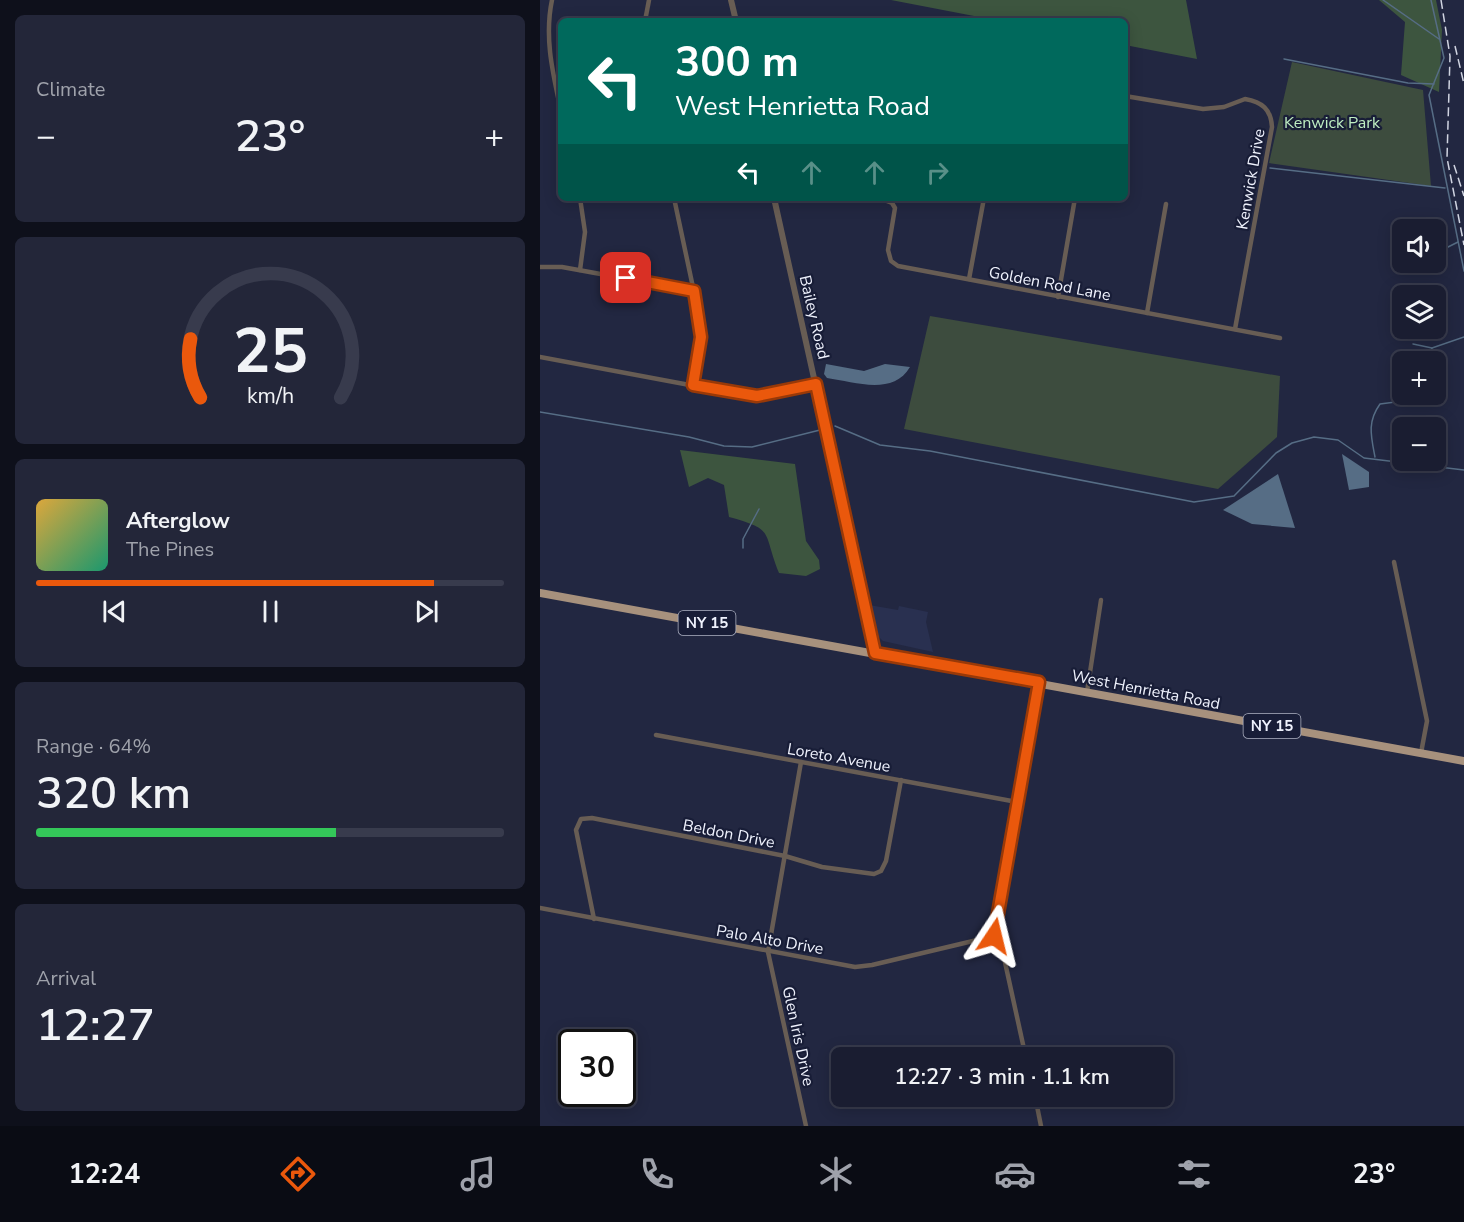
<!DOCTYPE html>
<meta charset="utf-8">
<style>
body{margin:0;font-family:"Nunito Sans",sans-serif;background:#232639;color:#f1f3f6;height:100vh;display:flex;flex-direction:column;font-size:22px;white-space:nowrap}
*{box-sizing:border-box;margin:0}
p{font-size:20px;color:#9fa2ab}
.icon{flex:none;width:33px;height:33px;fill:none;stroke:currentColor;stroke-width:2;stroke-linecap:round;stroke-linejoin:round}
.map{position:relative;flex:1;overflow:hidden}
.side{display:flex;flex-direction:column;gap:15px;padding:15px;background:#0e101b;width:540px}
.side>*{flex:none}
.top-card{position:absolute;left:18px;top:18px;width:570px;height:183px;border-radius:9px;box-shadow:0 3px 15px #0003,0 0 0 2px #383b4d;background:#00695c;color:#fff;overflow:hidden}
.tools{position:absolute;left:852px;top:219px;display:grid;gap:12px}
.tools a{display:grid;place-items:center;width:54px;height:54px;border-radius:9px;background:#1a1d31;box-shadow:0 3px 15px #0003,0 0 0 2px #383b4d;font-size:30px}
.speed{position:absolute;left:18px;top:1029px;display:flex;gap:12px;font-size:30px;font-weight:700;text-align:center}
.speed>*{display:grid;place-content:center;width:78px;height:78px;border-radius:50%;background:#1a1d31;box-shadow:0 3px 15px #0003,0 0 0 2px #383b4d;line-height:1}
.speed .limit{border:3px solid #111;border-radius:9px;background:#fff;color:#111}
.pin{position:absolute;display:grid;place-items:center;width:51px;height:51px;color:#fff;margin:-26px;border-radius:12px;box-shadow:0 3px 9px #0006}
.me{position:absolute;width:66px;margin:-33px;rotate:10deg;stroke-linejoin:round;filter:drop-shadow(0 0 4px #0008)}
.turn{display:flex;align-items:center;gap:21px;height:126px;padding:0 18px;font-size:27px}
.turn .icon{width:78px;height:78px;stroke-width:2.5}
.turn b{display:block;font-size:42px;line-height:51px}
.lanes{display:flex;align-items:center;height:57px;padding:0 18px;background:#0003;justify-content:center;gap:30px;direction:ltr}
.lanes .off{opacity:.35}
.big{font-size:45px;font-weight:600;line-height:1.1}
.side .tile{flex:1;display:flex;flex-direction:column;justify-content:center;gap:9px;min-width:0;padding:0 21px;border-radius:9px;background:#232639}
.side .dial{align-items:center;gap:0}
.dial svg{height:156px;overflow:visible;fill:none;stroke:#383b4d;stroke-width:7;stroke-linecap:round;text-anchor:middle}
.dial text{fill:#f1f3f6;stroke:none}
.song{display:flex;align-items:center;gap:18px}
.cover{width:72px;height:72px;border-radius:9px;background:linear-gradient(135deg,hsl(40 70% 55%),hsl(160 70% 35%))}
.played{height:6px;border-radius:3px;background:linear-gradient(90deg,#ea580c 85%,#383b4d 85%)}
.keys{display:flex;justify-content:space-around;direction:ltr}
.heat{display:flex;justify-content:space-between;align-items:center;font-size:33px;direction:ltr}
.charge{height:9px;border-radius:4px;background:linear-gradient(90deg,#34c759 64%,#383b4d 0)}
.trip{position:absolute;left:291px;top:1047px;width:342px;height:60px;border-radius:9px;background:#1a1d31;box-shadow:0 3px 15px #0003,0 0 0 2px #383b4d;font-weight:600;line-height:60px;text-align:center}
.menu{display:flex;height:96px;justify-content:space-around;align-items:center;background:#0a0c14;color:#9fa2ab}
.menu .icon{width:42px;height:42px}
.menu .current{color:#ea580c}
.menu b{font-size:27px;color:#f1f3f6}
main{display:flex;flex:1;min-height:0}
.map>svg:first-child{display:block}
.built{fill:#293050}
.green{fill:#3d4c3e}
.forest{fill:#3d553f}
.water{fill:#566d85}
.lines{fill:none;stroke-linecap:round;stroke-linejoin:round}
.stream{stroke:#566d85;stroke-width:1.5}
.minor{stroke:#685d54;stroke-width:4.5}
.tertiary{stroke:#685d54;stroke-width:6}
.primary{stroke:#a7917d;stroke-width:8}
.rail{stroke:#d0d4e1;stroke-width:1.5;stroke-dasharray:9 4.5;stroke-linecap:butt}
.route-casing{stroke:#983908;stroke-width:15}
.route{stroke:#ea580c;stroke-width:10}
.labels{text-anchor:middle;stroke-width:4.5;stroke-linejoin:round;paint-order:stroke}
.shield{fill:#181d37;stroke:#aeb2c2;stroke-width:1.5}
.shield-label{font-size:15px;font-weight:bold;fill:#eff2fd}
.park-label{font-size:16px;fill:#bfeec2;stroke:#181d37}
.street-label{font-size:16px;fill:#eff2fd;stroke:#181d37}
</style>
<main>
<section class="side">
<div class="tile"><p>Climate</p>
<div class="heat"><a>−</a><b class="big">23°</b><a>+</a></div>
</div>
<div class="tile dial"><svg viewBox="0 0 100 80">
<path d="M14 69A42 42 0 1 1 86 69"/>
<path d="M14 69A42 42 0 0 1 9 39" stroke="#ea580c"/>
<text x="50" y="56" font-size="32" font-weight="700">25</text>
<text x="50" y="72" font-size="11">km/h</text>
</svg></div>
<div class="tile">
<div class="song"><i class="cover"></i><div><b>Afterglow</b><p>The Pines</p></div></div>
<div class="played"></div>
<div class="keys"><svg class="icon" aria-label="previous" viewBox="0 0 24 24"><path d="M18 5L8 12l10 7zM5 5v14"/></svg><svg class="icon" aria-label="pause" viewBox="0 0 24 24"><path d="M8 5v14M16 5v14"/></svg><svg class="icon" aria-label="next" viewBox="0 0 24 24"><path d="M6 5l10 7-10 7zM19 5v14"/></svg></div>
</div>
<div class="tile"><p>Range · 64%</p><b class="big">320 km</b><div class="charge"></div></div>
<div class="tile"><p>Arrival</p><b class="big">12:27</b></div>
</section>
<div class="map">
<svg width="924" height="1126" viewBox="0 0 924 1126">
<rect width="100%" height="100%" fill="#222741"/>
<polygon class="built" points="329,605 358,610 359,606 388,612 386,622 393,652 343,641 336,634"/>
<g class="green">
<polygon points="752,62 883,90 891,186 729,163"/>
<polygon points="390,316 740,376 737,437 678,489 364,429"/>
</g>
<g class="forest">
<polygon points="351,0 646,0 657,59 585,45 585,21 460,21"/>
<polygon points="839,0 896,0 902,30 899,92 861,75 865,22"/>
<path d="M140 450 255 464 266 541 279 560 280 569 266 576 239 573C222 531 236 530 189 517L184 485 168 478 149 487Z"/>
</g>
<g class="water">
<path d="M286 364 324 371 345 364 370 367C353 396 315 382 287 378L284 374Z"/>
<polygon points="802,454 829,472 829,487 809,490"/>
<polygon points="738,474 755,528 712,524 683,510"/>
</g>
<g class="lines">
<g class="stream">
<polyline points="843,0 899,39"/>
<polyline points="891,0 904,58 889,95 924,271"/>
<polyline points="744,59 868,83 894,84"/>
<polyline points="730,168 905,188"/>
<polyline points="896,253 918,242"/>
<polyline points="873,344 892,348"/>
<polyline points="885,362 892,348 924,337"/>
<polyline points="0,412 149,437 184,446 212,447 280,430"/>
<polyline points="295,426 340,445 390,451 654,502 694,496 736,453 752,443 774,437 798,440 824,458 924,470"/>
<path d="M835 457C831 436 827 422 840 404L863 401 867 394"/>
<polyline points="203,548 203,539 219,509"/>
</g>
<g class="minor">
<path d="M12 0C4 38 13 74 21 111"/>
<polyline points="105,21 109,0"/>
<path d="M585 96 663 109 684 107 705 99C722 102 731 109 732 127L695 329"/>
<polyline points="40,198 45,232 40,270"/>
<polyline points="134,198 161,325 160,348 153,385"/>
<polyline points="339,198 352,203 355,208 348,250 351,261 358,266 740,338"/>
<polyline points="0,267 22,267 154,291"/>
<polyline points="429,279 444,198"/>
<polyline points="518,297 535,198"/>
<polyline points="607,313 626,204"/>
<polyline points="0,357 203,395 227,396 276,384"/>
<polyline points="854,562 887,721 881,753"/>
<polyline points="547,692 561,600"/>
<polyline points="116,735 477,802"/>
<polyline points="261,762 228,952 266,1126"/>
<polyline points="0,908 315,967 332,965 454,936"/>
<polyline points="54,919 36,830 41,819 52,818 245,856 282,867 334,874 341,871 346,861 361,780"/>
<polyline points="486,1058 461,944 454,936 499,682"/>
<polyline points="495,1096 501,1126"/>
</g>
<g class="tertiary">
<polyline points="191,0 196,21"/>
<polyline points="234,198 335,653"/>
</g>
<polyline class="primary" points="0,593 924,761"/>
<g class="rail">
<polyline points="901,0 910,56 907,158 924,245"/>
<polyline points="915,46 924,84"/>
<polyline points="914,165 924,196"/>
</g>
</g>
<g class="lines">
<defs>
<polyline id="route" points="86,278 154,291 161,337 153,385 217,396 276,384 335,653 499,682 454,936"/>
</defs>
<use href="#route" class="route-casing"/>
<use href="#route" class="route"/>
</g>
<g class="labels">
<g class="shield">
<rect x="138.5" y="611" width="57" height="24" rx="4.5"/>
<rect x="703.5" y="714" width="57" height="24" rx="4.5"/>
</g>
<g class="shield-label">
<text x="167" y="628">NY 15</text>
<text x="732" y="731">NY 15</text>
</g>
<g class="park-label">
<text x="792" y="128">Kenwick Park</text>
</g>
<g class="street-label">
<text transform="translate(710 179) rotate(-80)" y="6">Kenwick Drive</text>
<text transform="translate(510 283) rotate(11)" y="6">Golden Rod Lane</text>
<text transform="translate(275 317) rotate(77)" y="6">Bailey Road</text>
<text transform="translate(606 689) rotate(11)" y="6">West Henrietta Road</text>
<text transform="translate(299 757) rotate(10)" y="6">Loreto Avenue</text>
<text transform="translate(189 833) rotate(11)" y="6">Beldon Drive</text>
<text transform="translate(230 939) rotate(10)" y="6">Palo Alto Drive</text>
<text transform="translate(259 1036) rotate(78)" y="6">Glen Iris Drive</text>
</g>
</g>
</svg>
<div class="tools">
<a><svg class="icon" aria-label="sound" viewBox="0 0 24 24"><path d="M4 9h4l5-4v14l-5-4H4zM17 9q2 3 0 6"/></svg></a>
<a><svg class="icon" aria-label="layers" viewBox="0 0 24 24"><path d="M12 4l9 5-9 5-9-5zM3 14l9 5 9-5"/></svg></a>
<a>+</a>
<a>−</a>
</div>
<div class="speed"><div class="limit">30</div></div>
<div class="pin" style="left:86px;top:278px;background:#d93025"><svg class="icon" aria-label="arrive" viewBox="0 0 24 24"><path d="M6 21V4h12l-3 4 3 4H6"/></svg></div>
<svg class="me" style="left:454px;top:936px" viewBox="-20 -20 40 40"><path d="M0-17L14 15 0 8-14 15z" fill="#ea580c" stroke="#fff" stroke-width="4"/></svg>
<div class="trip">12:27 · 3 min · 1.1 km</div>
<div class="top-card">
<div class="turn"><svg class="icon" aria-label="left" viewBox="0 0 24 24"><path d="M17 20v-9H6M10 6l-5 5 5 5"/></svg><div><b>300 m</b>West Henrietta Road</div></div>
<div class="lanes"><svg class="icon" aria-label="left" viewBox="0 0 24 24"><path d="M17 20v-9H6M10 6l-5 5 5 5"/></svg><svg class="icon off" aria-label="ahead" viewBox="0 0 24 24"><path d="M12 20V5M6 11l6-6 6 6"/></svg><svg class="icon off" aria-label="ahead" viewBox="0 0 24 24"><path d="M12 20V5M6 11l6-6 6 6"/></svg><svg class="icon off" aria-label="right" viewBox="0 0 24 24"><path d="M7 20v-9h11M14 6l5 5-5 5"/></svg></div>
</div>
</div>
</main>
<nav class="menu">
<b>12:24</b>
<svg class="icon current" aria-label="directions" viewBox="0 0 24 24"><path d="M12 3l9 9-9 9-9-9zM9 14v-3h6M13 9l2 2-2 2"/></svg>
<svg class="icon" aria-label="music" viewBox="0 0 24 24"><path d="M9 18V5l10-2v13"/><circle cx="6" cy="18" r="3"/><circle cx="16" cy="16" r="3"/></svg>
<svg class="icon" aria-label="phone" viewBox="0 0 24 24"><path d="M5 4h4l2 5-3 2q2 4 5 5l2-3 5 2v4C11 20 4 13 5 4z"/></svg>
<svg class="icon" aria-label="climate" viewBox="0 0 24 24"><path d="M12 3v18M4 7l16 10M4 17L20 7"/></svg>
<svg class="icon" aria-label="car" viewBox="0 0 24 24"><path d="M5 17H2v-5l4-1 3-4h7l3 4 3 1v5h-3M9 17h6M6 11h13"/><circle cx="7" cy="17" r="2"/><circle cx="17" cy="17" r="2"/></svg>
<svg class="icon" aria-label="filters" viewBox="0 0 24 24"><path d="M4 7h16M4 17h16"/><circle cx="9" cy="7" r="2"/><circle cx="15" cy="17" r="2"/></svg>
<b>23°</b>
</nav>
